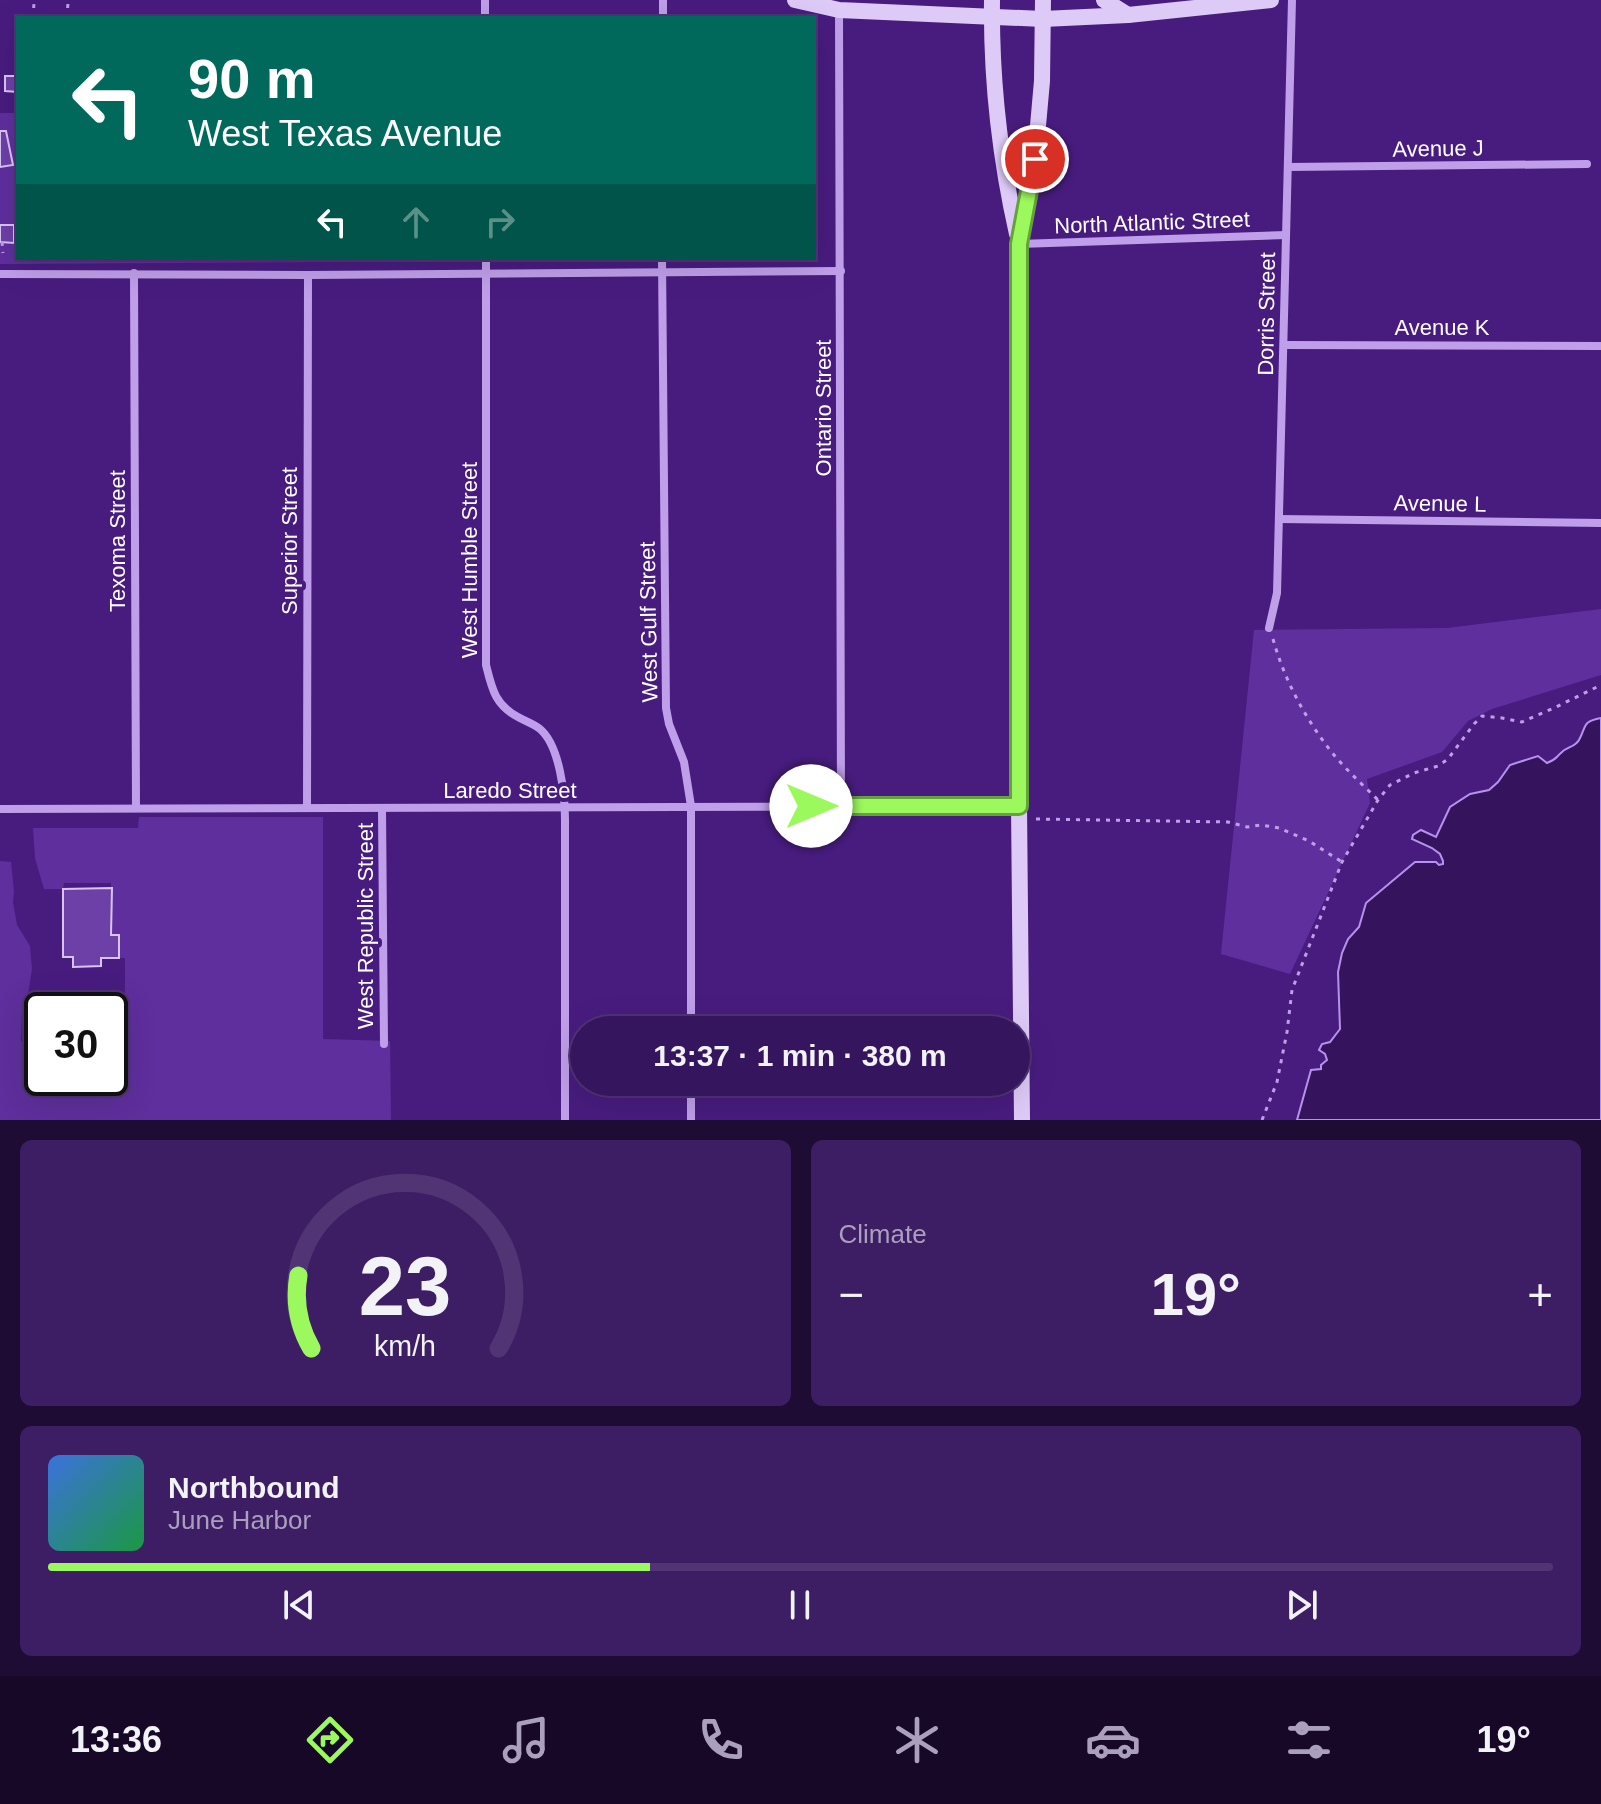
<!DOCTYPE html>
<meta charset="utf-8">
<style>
body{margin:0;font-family:Arial,sans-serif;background:#3d1e65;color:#f1f3f6;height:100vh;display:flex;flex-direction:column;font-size:30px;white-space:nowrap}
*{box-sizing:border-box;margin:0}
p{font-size:26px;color:#aa9fbd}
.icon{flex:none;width:44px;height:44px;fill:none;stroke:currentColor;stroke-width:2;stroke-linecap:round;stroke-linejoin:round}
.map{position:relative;height:1120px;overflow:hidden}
.drawer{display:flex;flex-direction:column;gap:20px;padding:20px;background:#1e0c34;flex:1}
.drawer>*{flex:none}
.hud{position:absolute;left:16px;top:16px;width:800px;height:244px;border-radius:0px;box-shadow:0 8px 32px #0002,0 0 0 2px #503474;background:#00695c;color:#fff;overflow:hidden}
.speed{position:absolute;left:24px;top:992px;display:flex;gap:16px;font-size:40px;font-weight:700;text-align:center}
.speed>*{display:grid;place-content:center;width:104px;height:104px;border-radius:50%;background:#36155f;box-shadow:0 8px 32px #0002,0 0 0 2px #503474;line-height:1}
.speed .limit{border:4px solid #111;border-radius:12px;background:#fff;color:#111}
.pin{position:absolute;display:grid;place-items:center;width:68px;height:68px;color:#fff;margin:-34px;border:4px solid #fff;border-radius:50%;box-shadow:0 2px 8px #0007}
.me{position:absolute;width:88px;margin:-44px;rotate:90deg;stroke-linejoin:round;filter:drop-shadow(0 0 6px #0008)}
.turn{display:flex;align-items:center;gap:28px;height:168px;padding:0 40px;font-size:36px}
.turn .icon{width:104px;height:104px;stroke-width:2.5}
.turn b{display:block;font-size:56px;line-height:68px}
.lanes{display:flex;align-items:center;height:76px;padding:0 40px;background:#0003;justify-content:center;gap:40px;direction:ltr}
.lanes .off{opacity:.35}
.big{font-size:60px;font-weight:800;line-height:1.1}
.drawer .card{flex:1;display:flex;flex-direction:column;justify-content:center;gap:12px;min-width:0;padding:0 28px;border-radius:12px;background:#3d1e65}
.drawer .dial{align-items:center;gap:0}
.dial svg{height:208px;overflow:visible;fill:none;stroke:#503474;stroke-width:7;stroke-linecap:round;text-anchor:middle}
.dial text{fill:#f1f3f6;stroke:none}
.song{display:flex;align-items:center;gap:24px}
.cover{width:96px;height:96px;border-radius:12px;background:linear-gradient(135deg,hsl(220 70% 55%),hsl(140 70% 35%))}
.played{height:8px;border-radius:4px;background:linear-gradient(90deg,#9cf95d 40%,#503474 40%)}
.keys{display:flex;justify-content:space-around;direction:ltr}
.heat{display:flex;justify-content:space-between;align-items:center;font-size:44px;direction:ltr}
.drawer .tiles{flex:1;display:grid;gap:20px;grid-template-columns:1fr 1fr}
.card:last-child{grid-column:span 2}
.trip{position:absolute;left:570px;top:1016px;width:460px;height:80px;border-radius:40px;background:#36155f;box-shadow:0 8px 32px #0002,0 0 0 2px #503474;font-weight:800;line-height:80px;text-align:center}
.dock{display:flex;height:128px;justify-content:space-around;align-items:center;background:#160826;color:#aa9fbd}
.dock .icon{width:56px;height:56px}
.dock .current{color:#9cf95d}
.dock b{font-size:36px;color:#f1f3f6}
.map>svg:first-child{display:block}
.green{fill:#5f2f9d}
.water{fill:#35135d;stroke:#b792eb;stroke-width:2}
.building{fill:#6d40a7;stroke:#dac4f7;stroke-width:2}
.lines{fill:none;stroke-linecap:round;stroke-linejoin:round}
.path{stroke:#bf9fe9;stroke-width:3;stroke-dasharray:4 6;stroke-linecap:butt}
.street{stroke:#bf9fe9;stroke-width:8}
.secondary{stroke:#decaf7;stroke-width:16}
.route-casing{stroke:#65a23c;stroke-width:20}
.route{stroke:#9cf95d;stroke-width:14}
.labels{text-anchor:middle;stroke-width:8;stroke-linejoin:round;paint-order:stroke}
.street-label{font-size:22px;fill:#fff;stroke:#481c7f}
</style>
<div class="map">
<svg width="1601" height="1120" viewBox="0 0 1601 1120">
<rect width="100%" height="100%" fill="#481c7f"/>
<g class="green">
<polygon points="0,113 18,113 18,258 324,258 324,262 0,264"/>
<polygon points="1601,609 1601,675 1492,709 1468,721 1442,752 1367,779 1370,803 1290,974 1221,954 1254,630 1447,628"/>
<polygon points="139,817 323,817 323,1039 390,1041 391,1120 0,1120 0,861 11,862 14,891 13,902 17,925 30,946 32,969 28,994 22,1013 21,1041 42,1042 42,1078 110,1078 110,1010 57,1010 58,993 125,994 125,958 119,958 119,935 111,935 111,883 64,883 63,889 44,889 35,858 33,828 138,828"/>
</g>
<path class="water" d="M1601 718V1120H1297L1311 1070 1321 1069V1065L1327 1060 1325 1054 1319 1050 1322 1044 1330 1042 1340 1029 1338 972 1342 953 1348 939 1359 927 1366 903 1415 862H1436L1439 865 1443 864V861L1440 854 1432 848 1412 839 1413 835 1421 830 1436 837 1450 807 1470 794 1489 790 1498 782 1510 765 1538 756 1547 763C1557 759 1555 758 1562 752 1567 747 1575 747 1579 740 1587 726 1581 722 1601 718Z"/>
<g class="building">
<polygon points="5,76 18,76 18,92 5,91"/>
<polygon points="0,131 6,131 13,165 0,167"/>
<polygon points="0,225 14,225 14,243 0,242"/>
<polygon points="112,888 111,935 119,935 119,958 101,958 101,966 73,967 73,957 63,957 63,889"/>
</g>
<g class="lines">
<g class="path">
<polyline points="33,18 34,3"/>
<polyline points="67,18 68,2"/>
<polyline points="2,242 3,253"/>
<path d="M1273 639C1284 679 1305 718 1330 750 1344 768 1362 784 1378 800"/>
<polyline points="1036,819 1228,822 1247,827 1261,825 1279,828 1309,841 1342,862"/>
<polyline points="1262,1120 1277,1082 1287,1032 1292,990 1342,862 1378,800 1390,785 1414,773 1438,766 1448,759 1474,724 1482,716 1502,718 1522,722 1556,707 1601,685"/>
</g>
<g class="street">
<polyline points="485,0 485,18"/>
<polyline points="839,10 841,806"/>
<polyline points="663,18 663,0"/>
<polyline points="1288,167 1587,164"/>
<polyline points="1019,244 1286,235"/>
<path d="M486 258V665C492 689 495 705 518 717 525 721 534 724 540 729 560 746 565 795 565 820V1120"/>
<polyline points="662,258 666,708 669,724 684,762 691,806 691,1030"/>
<polyline points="134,273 136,808"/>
<polyline points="0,274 308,275 841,271"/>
<polyline points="1284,345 1601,346"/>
<polyline points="1279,519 1601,523"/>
<polyline points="1269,628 1277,593 1292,0"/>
<polyline points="307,808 308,275"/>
<polyline points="0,809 1019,806"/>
<polyline points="382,809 384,1044"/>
<polyline points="691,1082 691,1120"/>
</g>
<g class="secondary">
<polyline points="795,0 839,10 1043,19 1128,15 1271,0"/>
<path d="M992 0C991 79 1000 158 1017 234"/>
<polyline points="1104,0 1128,15"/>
<polyline points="1022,1120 1019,806 1019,244 1035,159 1042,81 1043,0"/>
</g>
</g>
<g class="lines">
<defs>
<polyline id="route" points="811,806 1019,806 1019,244 1035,159"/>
</defs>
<use href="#route" class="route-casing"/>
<use href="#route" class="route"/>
</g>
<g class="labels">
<g class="street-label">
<text transform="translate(1438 148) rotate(-1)" y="8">Avenue J</text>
<text transform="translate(1152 222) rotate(-2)" y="8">North Atlantic Street</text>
<text transform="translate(1266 314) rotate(-89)" y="8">Dorris Street</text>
<text x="1442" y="335">Avenue K</text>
<text transform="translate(823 408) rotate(-90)" y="8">Ontario Street</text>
<text transform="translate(1440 503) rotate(1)" y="8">Avenue L</text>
<text transform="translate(117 541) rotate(-90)" y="8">Texoma Street</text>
<text transform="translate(289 541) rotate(-90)" y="8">Superior Street</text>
<text transform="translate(469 560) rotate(-90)" y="8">West Humble Street</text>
<text transform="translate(648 622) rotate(-91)" y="8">West Gulf Street</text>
<text x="510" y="798">Laredo Street</text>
<text transform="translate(365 926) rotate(-90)" y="8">West Republic Street</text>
</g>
</g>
</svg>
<div class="speed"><div class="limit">30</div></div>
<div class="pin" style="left:1035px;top:159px;background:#d93025"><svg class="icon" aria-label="arrive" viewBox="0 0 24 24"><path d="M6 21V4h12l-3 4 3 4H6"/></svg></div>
<svg class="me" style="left:811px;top:806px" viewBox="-20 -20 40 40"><circle r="19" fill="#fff"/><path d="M0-13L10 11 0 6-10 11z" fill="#9cf95d"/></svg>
<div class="trip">13:37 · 1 min · 380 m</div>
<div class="hud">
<div class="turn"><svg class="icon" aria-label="left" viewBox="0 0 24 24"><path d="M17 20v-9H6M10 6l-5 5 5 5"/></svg><div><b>90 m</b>West Texas Avenue</div></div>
<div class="lanes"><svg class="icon" aria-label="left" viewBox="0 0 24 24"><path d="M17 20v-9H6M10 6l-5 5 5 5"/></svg><svg class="icon off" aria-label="ahead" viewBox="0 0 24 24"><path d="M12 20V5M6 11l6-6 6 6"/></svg><svg class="icon off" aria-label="right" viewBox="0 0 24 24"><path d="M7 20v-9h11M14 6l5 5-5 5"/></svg></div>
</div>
</div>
<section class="drawer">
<div class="tiles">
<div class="card dial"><svg viewBox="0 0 100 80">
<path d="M14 69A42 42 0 1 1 86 69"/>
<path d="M14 69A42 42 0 0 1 9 41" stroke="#9cf95d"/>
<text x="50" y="56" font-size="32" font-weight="700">23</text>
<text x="50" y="72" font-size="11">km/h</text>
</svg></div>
<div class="card"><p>Climate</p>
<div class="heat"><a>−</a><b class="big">19°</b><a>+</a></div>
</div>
<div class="card">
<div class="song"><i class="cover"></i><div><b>Northbound</b><p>June Harbor</p></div></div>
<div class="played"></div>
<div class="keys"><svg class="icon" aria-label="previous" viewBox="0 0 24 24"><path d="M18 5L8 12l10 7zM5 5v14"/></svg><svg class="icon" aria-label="pause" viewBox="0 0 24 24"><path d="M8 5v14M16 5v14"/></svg><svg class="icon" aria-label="next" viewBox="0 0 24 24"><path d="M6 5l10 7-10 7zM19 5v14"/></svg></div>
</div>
</div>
</section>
<nav class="dock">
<b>13:36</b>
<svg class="icon current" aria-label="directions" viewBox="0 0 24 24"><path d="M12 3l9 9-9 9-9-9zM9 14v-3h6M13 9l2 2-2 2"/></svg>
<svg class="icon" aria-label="music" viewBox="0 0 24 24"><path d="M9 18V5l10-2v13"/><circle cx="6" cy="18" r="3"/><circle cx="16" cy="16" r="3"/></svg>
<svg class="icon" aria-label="phone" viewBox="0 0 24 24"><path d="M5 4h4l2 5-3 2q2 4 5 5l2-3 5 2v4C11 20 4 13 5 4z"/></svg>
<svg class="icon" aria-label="climate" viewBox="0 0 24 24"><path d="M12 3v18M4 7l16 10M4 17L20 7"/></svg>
<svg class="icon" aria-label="car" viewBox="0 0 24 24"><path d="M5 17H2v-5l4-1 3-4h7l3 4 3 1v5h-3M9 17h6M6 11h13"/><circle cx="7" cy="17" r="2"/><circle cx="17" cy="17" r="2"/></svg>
<svg class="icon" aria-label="filters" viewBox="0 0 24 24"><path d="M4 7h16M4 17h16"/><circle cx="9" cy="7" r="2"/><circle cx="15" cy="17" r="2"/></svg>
<b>19°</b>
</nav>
